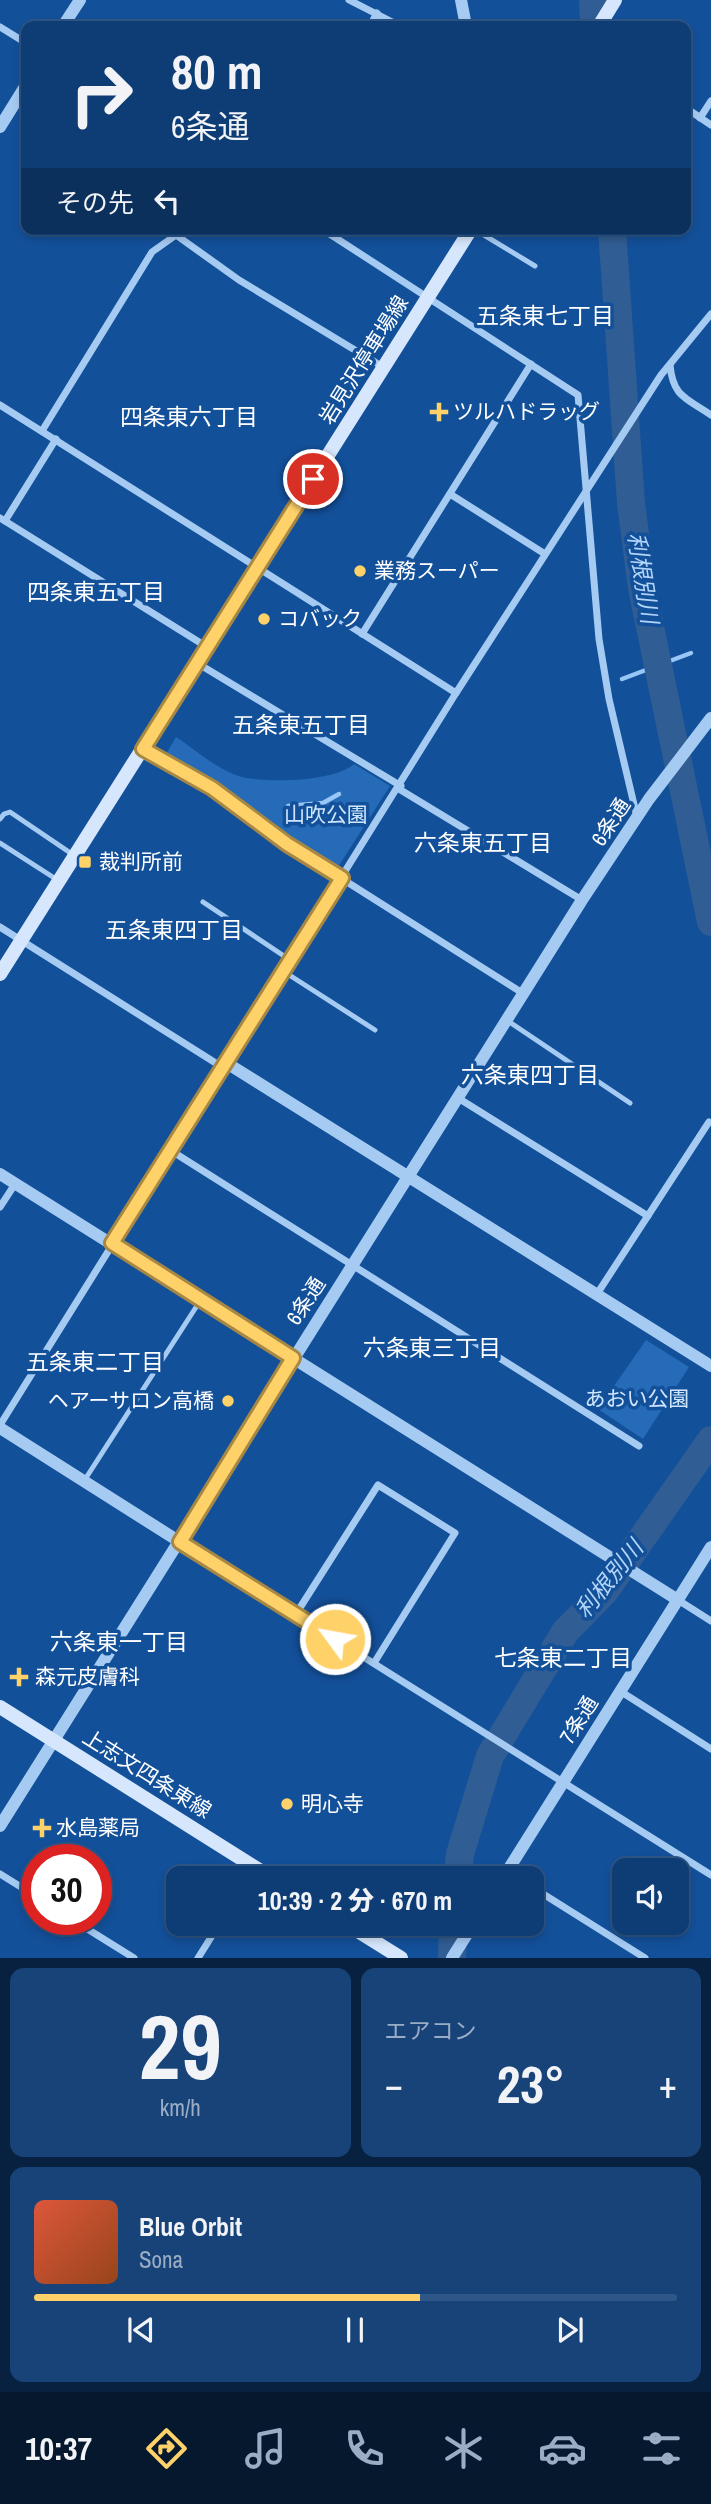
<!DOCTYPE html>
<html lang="ja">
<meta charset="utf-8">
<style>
body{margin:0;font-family:"Archivo Narrow","Noto Sans JP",sans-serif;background:#174379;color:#f1f3f6;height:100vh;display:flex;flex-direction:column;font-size:26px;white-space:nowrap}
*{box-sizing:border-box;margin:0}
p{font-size:23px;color:#9badc5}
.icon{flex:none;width:38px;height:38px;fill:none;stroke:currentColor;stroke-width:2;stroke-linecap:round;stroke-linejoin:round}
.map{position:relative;height:1958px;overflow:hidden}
.panel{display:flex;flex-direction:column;gap:10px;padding:10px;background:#082140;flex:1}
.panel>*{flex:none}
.banner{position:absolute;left:21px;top:21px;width:670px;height:214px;border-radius:14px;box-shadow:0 4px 10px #0003,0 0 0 2px #2e5686;background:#0e3c74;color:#f1f3f6;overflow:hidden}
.buttons{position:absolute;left:612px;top:1858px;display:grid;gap:14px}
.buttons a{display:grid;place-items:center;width:77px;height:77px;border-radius:14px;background:#0e3c74;box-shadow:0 4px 10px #0003,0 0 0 2px #2e5686;font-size:35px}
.speed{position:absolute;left:21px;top:1844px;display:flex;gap:14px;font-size:35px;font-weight:700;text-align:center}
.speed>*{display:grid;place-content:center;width:91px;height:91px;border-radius:50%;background:#0e3c74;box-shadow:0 4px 10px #0003,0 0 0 2px #2e5686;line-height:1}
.speed .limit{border:10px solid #d22;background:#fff;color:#111}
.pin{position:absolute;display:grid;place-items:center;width:60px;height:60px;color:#fff;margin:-30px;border:4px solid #fff;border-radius:50%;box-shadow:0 2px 7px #0007}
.me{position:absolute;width:77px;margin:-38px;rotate:302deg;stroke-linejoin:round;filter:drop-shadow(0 0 5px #0008)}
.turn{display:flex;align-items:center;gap:24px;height:147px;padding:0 35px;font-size:32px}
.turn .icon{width:91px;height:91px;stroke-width:2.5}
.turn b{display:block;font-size:49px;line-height:60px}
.then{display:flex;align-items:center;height:66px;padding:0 35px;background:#0003;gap:14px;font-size:26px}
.big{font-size:52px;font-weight:800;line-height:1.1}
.panel .card{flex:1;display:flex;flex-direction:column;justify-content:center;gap:10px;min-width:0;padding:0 24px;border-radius:14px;background:#174379}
.panel .dial{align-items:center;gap:0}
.dial b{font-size:91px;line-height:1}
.song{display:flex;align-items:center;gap:21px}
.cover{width:84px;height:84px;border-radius:10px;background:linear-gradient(135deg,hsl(10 70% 55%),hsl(20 70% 35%))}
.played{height:7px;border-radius:4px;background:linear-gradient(90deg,#ffd169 60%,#2e5686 60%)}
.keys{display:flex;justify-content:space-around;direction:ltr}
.heat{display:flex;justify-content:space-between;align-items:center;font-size:38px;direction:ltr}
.panel .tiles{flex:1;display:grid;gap:10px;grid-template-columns:1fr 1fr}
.card:last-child{grid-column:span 2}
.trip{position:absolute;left:166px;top:1866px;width:378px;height:70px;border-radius:14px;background:#0e3c74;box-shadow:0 4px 10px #0003,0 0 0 2px #2e5686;font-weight:800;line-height:70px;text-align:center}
.dock{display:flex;height:112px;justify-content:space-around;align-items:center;background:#06182e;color:#9badc5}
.dock .icon{width:49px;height:49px}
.dock .on{color:#ffd169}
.dock b{font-size:32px;color:#f1f3f6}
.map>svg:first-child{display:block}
.green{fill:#256bb8}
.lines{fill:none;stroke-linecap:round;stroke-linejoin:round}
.stream{stroke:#98c6f6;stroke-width:4.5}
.river{stroke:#305d93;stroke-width:28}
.service{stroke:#a6cbf3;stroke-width:5}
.minor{stroke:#a6cbf3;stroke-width:7}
.tertiary{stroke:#a6cbf3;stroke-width:12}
.secondary{stroke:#d6e7fd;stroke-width:14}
.route-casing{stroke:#a68844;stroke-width:18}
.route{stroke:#ffd169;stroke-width:12}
.poi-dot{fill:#ffd169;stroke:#13509a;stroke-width:2.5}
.labels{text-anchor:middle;stroke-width:7;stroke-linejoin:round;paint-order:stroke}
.street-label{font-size:21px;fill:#fff;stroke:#13509a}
.poi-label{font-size:21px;fill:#fff;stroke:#13509a;text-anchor:start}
.park-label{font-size:21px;fill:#cee5fd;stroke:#13509a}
.neighbourhood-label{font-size:23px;fill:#fff;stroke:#13509a}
.water-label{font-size:23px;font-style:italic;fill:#b3d5fa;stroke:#13509a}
</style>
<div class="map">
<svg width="711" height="1958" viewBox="0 0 711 1958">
<rect width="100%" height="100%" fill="#13509a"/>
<g class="green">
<path d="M176 737C196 750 219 771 242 777 267 783 334 782 354 764L390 786 338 867 166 754Z"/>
<polygon points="646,1340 689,1367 643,1439 598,1409"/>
</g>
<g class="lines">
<g class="stream">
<polyline points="622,679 691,653"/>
<polyline points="288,806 323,803 339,794"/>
</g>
<g class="river">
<polyline points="593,0 594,26"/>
<polyline points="612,229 631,503 642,588 711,922"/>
<polyline points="458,1878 460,1854 490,1756 565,1632 605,1591 711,1440"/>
<polyline points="452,1958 453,1923"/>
</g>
<g class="service">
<polyline points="474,229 535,266"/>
<polyline points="0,819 4,814 10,812 72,854"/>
<polyline points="0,843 59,881"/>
<polyline points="203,902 290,960"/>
<polyline points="283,971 375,1030"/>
<polyline points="508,1021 630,1103"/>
<polyline points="84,1481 200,1301"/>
</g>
<g class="minor">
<polyline points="349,0 400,26"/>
<polyline points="370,26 377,13"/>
<polyline points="0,27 26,43"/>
<polyline points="686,108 711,125"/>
<polyline points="700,118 711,101"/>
<polyline points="179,229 176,235 239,280 383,367"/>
<polyline points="322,229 578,395 599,639 609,699 637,817"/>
<path d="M670 365C673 397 686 398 711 415"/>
<polyline points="0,405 456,693 0,1425"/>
<polyline points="42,431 152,252 176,235"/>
<polyline points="450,494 545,554"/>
<polyline points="0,518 207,647"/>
<polyline points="5,521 56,439"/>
<polyline points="362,634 531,364"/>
<polyline points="197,663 401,786"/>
<polyline points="456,693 661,375 711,314"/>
<polyline points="143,749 212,788 287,844 524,994"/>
<polyline points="399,789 582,900"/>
<polyline points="0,927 222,1067"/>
<polyline points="458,1098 648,1216"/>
<polyline points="170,1150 639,1446"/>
<polyline points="0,1207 15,1184"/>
<polyline points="597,1294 709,1122"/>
<polyline points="180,1542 711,1875"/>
<polyline points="678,1600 711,1621"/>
<polyline points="296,1614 378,1485 455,1533 374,1663"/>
<polyline points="620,1691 711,1749"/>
<polyline points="507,1872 516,1878"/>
<polyline points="0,1874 37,1897"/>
<polyline points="532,1887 645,1958"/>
<polyline points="73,1920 134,1958"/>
<polyline points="198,1958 220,1923"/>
</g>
<g class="tertiary">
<polyline points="461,0 466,26"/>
<polyline points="63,26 80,0"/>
<polyline points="0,127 26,85"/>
<polyline points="225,1062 711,1366"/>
<polyline points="0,1174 678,1600"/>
<polyline points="0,1428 180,1542"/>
<polyline points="0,1826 582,900 649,799 711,718"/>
<polyline points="503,1878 711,1547"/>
<polyline points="452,1958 474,1923"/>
</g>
<g class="secondary">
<polyline points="599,26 615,0"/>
<polyline points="0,974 471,229"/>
<polyline points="0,1707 272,1878"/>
<polyline points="345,1923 401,1958"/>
</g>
</g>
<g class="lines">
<defs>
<polyline id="route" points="313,479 143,749 212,788 287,844 342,878 112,1243 293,1358 180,1542 335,1639"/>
</defs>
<use href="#route" class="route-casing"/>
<use href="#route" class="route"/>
</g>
<g class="poi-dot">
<path d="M435.5 401.5h7v7h7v7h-7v7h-7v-7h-7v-7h7z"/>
<circle cx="360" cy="571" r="7"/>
<circle cx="264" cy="619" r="7"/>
<rect x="78" y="855" width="14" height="14" rx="3.5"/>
<circle cx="228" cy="1401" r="7"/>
<path d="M15.5 1666.5h7v7h7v7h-7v7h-7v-7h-7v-7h7z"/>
<circle cx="287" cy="1804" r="7"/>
<path d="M38.5 1817.5h7v7h7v7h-7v7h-7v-7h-7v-7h7z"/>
</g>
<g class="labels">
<g class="street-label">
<text transform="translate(364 360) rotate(-58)" y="7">岩見沢停車場線</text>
<text transform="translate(611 822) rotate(-57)" y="7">6条通</text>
<text transform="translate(306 1301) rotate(-57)" y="7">6条通</text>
<text transform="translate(579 1720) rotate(-58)" y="7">7条通</text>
<text transform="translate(147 1774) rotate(32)" y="7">上志文四条東線</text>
</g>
<g class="poi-label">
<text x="453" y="419">ツルハドラッグ</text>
<text x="374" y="578">業務スーパー</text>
<text x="278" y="626">コバック</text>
<text x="99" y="869">裁判所前</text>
<text x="214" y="1408" text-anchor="end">ヘアーサロン高橋</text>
<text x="35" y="1684">森元皮膚科</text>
<text x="301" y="1811">明心寺</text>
<text x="56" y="1835">水島薬局</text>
</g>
<g class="park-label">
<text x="326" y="822">山吹公園</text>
<text x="637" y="1406">あおい公園</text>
</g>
<g class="neighbourhood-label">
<text x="545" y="324">五条東七丁目</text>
<text x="189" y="425">四条東六丁目</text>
<text x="96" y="600">四条東五丁目</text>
<text x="301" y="733">五条東五丁目</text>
<text x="483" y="851">六条東五丁目</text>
<text x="174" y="938">五条東四丁目</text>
<text x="530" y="1083">六条東四丁目</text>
<text x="432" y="1356">六条東三丁目</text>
<text x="95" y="1370">五条東二丁目</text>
<text x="119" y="1650">六条東一丁目</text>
<text x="563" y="1666">七条東二丁目</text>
</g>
<g class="water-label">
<text transform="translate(643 578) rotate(81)" y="8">利根別川</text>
<text transform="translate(609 1579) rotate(-51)" y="8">利根別川</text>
</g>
</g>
</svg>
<div class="buttons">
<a><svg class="icon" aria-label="sound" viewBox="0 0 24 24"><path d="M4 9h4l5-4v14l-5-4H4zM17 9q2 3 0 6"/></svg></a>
</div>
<div class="speed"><div class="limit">30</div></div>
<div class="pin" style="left:313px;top:479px;background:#d93025"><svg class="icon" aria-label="arrive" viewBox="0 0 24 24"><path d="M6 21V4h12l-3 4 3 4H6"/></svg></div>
<svg class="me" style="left:335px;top:1639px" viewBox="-20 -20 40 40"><circle r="17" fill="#ffd169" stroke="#fff" stroke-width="3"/><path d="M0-11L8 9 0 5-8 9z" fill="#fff"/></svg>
<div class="trip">10:39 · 2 分 · 670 m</div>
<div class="banner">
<div class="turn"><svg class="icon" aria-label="right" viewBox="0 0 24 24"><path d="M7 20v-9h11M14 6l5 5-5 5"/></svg><div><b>80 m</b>6条通</div></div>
<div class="then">その先<svg class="icon" aria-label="left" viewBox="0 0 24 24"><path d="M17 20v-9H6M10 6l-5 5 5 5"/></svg></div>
</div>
</div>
<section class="panel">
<div class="tiles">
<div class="card dial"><b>29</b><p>km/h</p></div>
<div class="card"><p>エアコン</p>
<div class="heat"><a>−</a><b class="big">23°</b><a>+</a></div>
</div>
<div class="card">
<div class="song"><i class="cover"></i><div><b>Blue Orbit</b><p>Sona</p></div></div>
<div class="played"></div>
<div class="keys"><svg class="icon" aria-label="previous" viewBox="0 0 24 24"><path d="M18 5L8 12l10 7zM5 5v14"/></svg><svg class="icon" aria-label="pause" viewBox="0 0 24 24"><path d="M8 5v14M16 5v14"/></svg><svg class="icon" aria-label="next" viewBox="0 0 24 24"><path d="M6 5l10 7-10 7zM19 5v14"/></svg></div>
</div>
</div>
</section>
<nav class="dock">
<b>10:37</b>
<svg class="icon on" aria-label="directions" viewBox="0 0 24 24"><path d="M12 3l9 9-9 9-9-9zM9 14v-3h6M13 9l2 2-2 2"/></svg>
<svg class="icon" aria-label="music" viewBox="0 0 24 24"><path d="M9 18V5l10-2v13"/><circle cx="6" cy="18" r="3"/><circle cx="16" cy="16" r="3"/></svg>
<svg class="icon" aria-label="phone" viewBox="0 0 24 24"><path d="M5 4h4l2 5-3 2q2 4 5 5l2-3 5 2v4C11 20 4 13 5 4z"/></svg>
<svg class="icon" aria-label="climate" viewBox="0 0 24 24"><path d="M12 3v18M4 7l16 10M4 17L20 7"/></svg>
<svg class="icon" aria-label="car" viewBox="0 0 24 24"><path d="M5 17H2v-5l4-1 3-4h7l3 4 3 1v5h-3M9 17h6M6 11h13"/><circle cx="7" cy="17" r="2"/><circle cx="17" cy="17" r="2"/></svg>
<svg class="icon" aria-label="filters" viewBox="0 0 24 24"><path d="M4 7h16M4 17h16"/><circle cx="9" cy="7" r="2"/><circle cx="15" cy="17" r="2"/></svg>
</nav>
